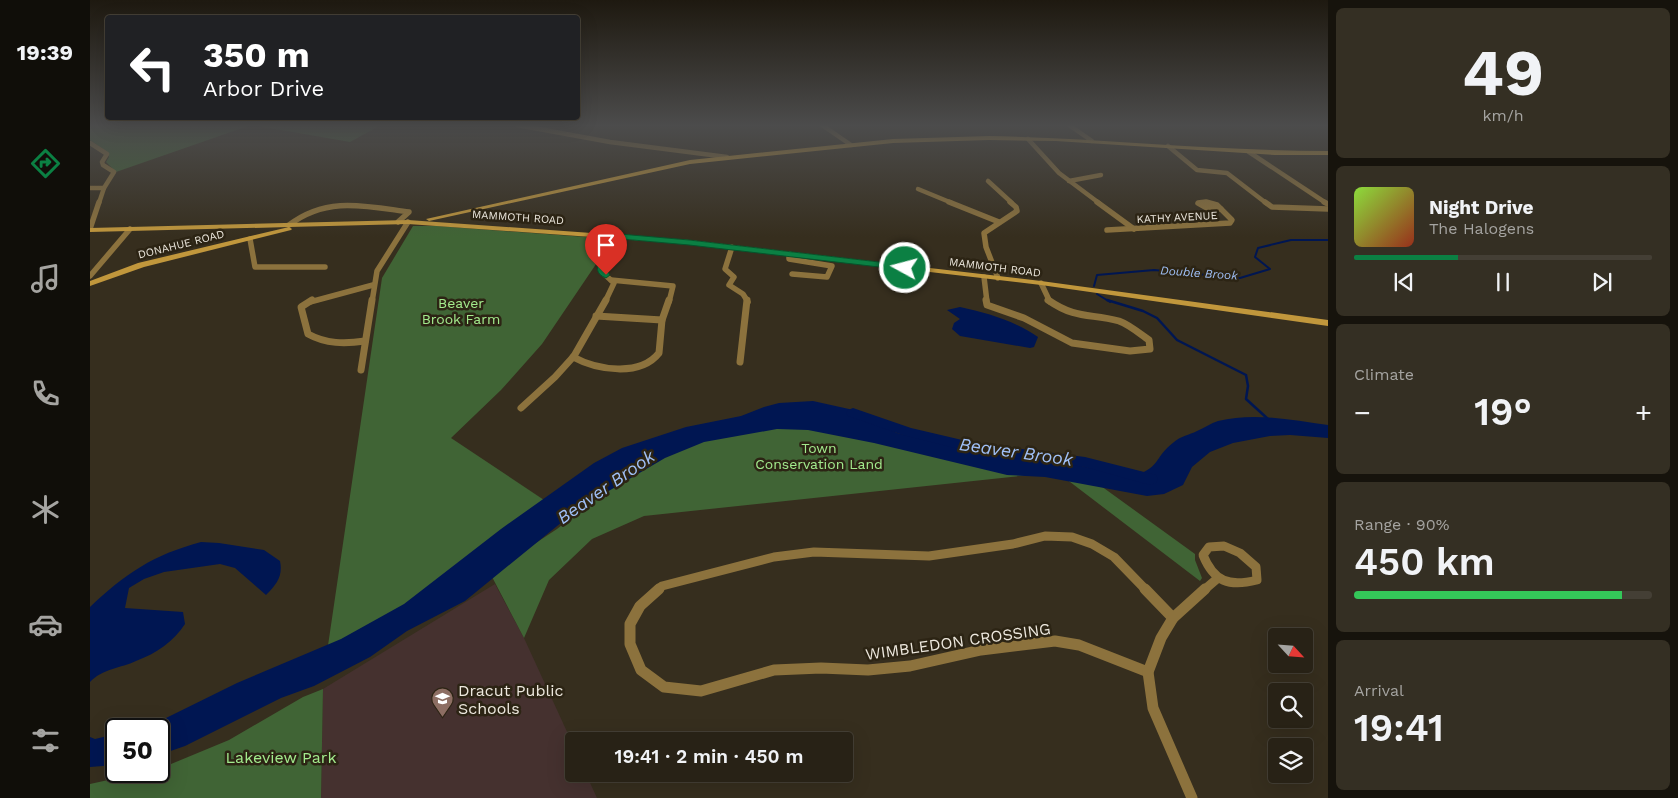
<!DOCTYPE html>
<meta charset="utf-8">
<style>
body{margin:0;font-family:"Work Sans",sans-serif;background:#342f23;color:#f1f3f6;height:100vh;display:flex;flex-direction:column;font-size:19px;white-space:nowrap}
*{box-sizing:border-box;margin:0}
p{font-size:16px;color:#a5a4a1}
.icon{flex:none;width:28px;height:28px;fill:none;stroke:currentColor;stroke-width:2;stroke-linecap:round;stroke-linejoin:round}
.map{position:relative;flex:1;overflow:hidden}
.drawer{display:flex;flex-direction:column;gap:8px;padding:8px;background:#16130c;width:350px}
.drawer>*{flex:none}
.banner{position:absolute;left:15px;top:15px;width:475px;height:105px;border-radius:5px;box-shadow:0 5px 20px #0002,0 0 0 1px #443f35;background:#202124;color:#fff;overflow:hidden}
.needle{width:32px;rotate:116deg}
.controls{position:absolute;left:1178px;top:628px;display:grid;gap:10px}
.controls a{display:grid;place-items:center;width:45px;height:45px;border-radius:5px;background:#282216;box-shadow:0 5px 20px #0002,0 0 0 1px #443f35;font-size:25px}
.speed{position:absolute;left:15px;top:718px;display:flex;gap:10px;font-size:25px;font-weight:700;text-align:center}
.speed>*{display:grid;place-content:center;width:65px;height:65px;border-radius:50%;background:#282216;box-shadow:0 5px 20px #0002,0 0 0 1px #443f35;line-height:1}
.speed .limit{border:2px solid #111;border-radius:8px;background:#fff;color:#111}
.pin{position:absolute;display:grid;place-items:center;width:42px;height:42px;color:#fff;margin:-51px -21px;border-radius:50% 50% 50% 0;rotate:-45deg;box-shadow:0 0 5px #0007}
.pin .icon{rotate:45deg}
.me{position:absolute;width:55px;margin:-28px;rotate:277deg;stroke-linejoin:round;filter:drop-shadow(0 0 4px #0008)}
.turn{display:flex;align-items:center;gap:18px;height:105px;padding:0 15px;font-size:22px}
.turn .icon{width:65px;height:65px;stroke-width:2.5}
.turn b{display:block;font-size:35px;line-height:42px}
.big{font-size:38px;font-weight:600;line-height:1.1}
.drawer .card{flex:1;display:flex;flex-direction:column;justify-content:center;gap:8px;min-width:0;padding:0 18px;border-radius:8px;background:#342f23}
.drawer .dial{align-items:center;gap:0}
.dial b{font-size:65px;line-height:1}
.song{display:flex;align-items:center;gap:15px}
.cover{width:60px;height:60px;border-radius:8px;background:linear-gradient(135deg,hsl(90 70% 55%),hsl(10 70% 35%))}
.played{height:5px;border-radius:2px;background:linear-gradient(90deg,#0b8043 35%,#443f35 35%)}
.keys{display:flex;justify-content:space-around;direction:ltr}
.heat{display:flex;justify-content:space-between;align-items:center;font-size:28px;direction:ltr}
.charge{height:8px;border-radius:4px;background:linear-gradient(90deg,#34c759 90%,#443f35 0)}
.trip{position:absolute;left:475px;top:732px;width:288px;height:50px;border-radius:5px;background:#282216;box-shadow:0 5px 20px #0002,0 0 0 1px #443f35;font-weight:600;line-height:50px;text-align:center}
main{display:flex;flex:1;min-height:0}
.tab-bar{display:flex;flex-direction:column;width:90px;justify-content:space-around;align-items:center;background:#100e09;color:#a5a4a1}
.tab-bar .icon{width:35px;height:35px}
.tab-bar .selected{color:#0b8043}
.tab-bar b{font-size:22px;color:#f1f3f6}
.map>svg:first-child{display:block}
.education{fill:#45312f}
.green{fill:#406435}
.water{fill:#001652}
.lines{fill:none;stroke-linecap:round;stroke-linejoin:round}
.stream-far1{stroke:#001652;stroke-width:2}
.stream{stroke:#001652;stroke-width:2.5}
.river{fill:#001652;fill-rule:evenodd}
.minor-far4{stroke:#8c723d;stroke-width:4.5}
.minor-far3{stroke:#8c723d;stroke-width:5.5}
.minor-far2{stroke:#8c723d;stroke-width:7}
.minor-far1{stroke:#8c723d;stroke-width:9}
.minor{stroke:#8c723d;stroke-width:11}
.secondary{fill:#c1973c;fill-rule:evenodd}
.route{fill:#0b8043;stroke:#07532c}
.labels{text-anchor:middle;stroke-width:5;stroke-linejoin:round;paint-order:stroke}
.far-street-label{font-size:11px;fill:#ede8de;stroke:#2c2414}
.far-water-label{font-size:12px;font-style:italic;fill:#a0c0f7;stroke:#2c2414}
.park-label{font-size:14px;fill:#a3eb8d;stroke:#2c2414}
.near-street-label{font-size:16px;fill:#ede8de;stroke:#2c2414}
.near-poi-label{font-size:16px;fill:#ede8de;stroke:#2c2414;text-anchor:start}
.near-park-label{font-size:16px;fill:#a3eb8d;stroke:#2c2414}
.near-water-label{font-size:18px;font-style:italic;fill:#a0c0f7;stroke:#2c2414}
</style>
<main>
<nav class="tab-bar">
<b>19:39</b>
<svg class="icon selected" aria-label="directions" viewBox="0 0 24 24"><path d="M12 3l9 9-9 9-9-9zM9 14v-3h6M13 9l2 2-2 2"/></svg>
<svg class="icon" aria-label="music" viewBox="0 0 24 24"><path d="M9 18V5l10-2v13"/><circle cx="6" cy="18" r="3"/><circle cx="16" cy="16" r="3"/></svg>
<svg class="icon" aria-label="phone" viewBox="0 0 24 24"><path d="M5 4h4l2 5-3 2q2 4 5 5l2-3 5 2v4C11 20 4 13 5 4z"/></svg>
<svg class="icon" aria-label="climate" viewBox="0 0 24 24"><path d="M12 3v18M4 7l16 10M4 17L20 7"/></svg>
<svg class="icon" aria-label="car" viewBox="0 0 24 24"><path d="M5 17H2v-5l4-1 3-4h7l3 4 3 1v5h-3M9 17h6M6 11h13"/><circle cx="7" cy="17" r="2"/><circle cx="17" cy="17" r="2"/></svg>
<svg class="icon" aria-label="filters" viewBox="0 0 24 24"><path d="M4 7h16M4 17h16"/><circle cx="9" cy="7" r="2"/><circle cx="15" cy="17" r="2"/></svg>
</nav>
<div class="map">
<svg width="1238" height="798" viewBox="0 0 1238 798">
<rect width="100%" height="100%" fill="#362e1e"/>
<polygon class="education" points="405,584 434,638 484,747 484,774 496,774 507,798 231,798 233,689"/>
<g class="green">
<polygon points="0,125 161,125 26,172 16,162 19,157 16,151 0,140"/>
<polygon points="163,125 291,125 260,142"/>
<polygon points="323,226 347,226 523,239 452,344 411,390 361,438 475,514 235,666 292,278"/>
<polygon points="729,414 835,446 982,465 1105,554 1105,560 1112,578 1110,581 967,472 554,516 502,539 459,580 434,638 400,573 467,529 553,461 627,431"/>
<polygon points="233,689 231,798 0,798 0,784 59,771 69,771 69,769 139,740 213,697"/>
</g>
<g class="water">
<path d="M870 307C898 313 925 321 948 337L944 347 940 348 870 336 862 329 864 323 870 319 857 310Z"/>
<path d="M723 401 759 409 807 433 845 442 913 450 1041 476C1071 469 1063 458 1084 442 1091 436 1099 435 1107 431 1114 428 1121 423 1128 421 1164 412 1202 420 1238 425V438L1200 435 1180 436 1143 443 1120 452 1102 467 1093 485 1074 494 1057 496 955 477 917 475 784 443 718 430 687 429 614 442 575 458 488 509 375 601 317 631 280 657 224 686 191 698 95 746 69 755V729H47L76 718 147 683 251 639 314 604 411 529 504 463 532 448 596 427 651 416 674 407 689 403Z"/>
<path d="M111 542 129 543 174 550 190 561C193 576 187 584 176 595L145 568 130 564 74 572 54 579 39 588 35 608 93 612 95 624C83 642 67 653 46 661 31 668 12 669 0 682V607C36 573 63 555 111 542Z"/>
<polygon points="26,734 26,765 0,767 0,737 5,739"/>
</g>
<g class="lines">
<g class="stream-far1">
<polyline points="1004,286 1007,275 1064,270 1150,278 1180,269 1165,257 1168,248 1201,240 1238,240"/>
<polyline points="1007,294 1020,302"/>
</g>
<polyline class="stream" points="1017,300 1053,311 1067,318 1087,340 1156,375 1158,386 1156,399 1178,419"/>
<polygon class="river" points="763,408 821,428 885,443 995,457 1066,475 1068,479 1066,483 1060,485 995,467 885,453 813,435 758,416 756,413 758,410"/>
<g class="minor-far4">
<polyline points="427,125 520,142 637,157"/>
<polyline points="732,125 761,145"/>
<polyline points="979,125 1002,141"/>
<polyline points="938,139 969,173 1009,203"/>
<polyline points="0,143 17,154 12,162 13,165 24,172 14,188 9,203"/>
<polyline points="1078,146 1107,170 1137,173 1176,203"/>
<polyline points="1159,152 1236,203"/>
<polyline points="898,181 922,203"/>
<polyline points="979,181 1011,175"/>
<polyline points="0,188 14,188"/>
<polyline points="828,189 862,203"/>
<polyline points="1109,203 1119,203"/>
</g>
<g class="minor-far3">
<polyline points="859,202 909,222"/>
<polyline points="1007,202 1044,229"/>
<polygon points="1116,202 1127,205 1131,209 1117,208 1108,203"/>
<polyline points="1175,202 1182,207 1238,209"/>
<polyline points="1234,202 1238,204"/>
<path d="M199 225C237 196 275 206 319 212L308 222"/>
<polyline points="0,229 9,202"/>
<polyline points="1017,230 1140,223 1142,220 1131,209"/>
<polyline points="160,239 165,267 235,267"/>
<polyline points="642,247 635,269 644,277 639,285 653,294 658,302"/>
<polyline points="699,254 699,259 742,266 737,277 702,274"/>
<polyline points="0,276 40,229"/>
<polyline points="894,277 897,302"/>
<polyline points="908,278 896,247 894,233 927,211 926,207 920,202"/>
<polyline points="521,280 583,286 579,302"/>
<polyline points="951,283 960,302"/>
<polyline points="220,302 283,285"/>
<polyline points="282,302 287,271 318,222"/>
<polyline points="515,302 524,283 512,272 514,259 530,237"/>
</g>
<g class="minor-far2">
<path d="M222 300 211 307 218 334C236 344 255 344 275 341"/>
<path d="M896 300 897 305 934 318 982 343 1040 351 1060 349 1059 340C1050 334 1040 325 1029 321 1000 313 987 320 958 300"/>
<polyline points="506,316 572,320"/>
<path d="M483 357C507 370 550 377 569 353L572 320 579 300"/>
<polyline points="650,362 657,300"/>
<polyline points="271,370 282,300"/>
<polyline points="431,408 465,377 484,356 516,300"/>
</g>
<g class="minor-far1">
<path d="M1134 546 1150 553 1166 567 1167 580C1139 587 1124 582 1113 555L1119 547Z"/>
<polyline points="567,590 572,586 684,557 724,552 839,556 923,544 955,536 982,537 1002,544 1024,557 1056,590"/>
<polyline points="1114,590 1128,578"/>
</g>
<g class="minor">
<polyline points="569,589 550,606 540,624 540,644 551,670 574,687 611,691 684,670 731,668 778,670 820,666 891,650 965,641 989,645 1058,672"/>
<polyline points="1055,589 1083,618"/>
<polyline points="1102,798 1063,708 1058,672 1071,638 1083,618 1115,589"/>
</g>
<g class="secondary">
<path d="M899 136C1012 138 1125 151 1238 151V155H1185L966 141 899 140 803 143 600 164 339 221 336 219 600 160 803 139Z"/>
<polygon points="318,220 599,240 951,281 1238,320 1238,326 951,285 599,244 318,224 199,227 202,229 201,230 54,267 0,286 0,281 48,263 199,227 0,232 0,228"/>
</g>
</g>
<linearGradient id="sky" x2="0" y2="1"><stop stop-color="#1e1910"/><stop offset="0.53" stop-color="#4c4c4c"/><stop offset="1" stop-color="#4c4c4c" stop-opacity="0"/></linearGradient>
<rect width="1238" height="237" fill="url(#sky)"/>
<path class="route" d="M530 234 599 240 815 265 819 268 815 270 599 245 532 239 517 260 515 267 520 275 516 278C494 270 520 245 527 235Z"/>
<defs>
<symbol id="school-pin" viewBox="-11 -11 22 30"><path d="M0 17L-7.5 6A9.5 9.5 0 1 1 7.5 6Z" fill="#8d6e63" stroke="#2c2414"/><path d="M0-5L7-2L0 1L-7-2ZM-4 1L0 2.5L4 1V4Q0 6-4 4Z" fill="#fff"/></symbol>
</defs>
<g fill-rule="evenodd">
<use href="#school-pin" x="340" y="686" width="25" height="34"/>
</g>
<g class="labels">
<g class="far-street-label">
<text transform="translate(428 217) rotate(4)" y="4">MAMMOTH ROAD</text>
<text transform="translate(1087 217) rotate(-3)" y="4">KATHY AVENUE</text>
<text transform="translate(91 244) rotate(-14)" y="4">DONAHUE ROAD</text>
<text transform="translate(905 267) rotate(7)" y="4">MAMMOTH ROAD</text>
</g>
<g class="far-water-label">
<text transform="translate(1109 273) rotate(4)" y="4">Double Brook</text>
</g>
<g class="park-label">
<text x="371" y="308">Beaver<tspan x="371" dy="16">Brook Farm</tspan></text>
<text x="729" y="453">Town<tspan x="729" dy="16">Conservation Land</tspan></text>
</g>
<g class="near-street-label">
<text transform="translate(868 641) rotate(-8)" y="6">WIMBLEDON CROSSING</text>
</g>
<g class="near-poi-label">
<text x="368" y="696">Dracut Public<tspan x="368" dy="18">Schools</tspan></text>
</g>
<g class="near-park-label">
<text x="191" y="763">Lakeview Park</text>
</g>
<g class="near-water-label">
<text transform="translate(926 452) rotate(8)" y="6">Beaver Brook</text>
<text transform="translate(516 487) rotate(-35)" y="6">Beaver Brook</text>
</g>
</g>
</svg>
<div class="controls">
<a><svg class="needle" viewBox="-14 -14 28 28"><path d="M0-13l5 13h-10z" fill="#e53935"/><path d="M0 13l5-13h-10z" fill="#a5a4a1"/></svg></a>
<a><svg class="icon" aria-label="search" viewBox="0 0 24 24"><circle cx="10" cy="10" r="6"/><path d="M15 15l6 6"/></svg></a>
<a><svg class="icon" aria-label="layers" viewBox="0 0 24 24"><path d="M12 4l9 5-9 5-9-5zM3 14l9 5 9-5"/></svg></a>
</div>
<div class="speed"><div class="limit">50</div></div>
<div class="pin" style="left:516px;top:275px;background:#d93025"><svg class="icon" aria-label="arrive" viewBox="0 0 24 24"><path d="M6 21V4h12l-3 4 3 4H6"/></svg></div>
<svg class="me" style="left:815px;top:268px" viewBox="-20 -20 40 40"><circle r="17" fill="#0b8043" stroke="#fff" stroke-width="3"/><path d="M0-11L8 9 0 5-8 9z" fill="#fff"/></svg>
<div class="trip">19:41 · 2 min · 450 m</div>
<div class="banner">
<div class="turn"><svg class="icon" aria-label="left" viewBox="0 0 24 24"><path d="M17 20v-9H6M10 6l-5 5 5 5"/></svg><div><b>350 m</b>Arbor Drive</div></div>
</div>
</div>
<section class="drawer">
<div class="card dial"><b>49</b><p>km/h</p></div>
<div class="card">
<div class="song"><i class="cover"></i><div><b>Night Drive</b><p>The Halogens</p></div></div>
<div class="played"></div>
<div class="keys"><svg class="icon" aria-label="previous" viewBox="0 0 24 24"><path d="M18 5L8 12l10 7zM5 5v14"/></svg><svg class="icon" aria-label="pause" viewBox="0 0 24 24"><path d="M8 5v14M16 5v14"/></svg><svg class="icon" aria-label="next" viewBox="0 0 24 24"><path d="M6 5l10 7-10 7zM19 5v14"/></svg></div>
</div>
<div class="card"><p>Climate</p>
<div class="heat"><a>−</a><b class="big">19°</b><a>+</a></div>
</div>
<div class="card"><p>Range · 90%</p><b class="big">450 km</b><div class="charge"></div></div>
<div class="card"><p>Arrival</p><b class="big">19:41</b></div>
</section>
</main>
